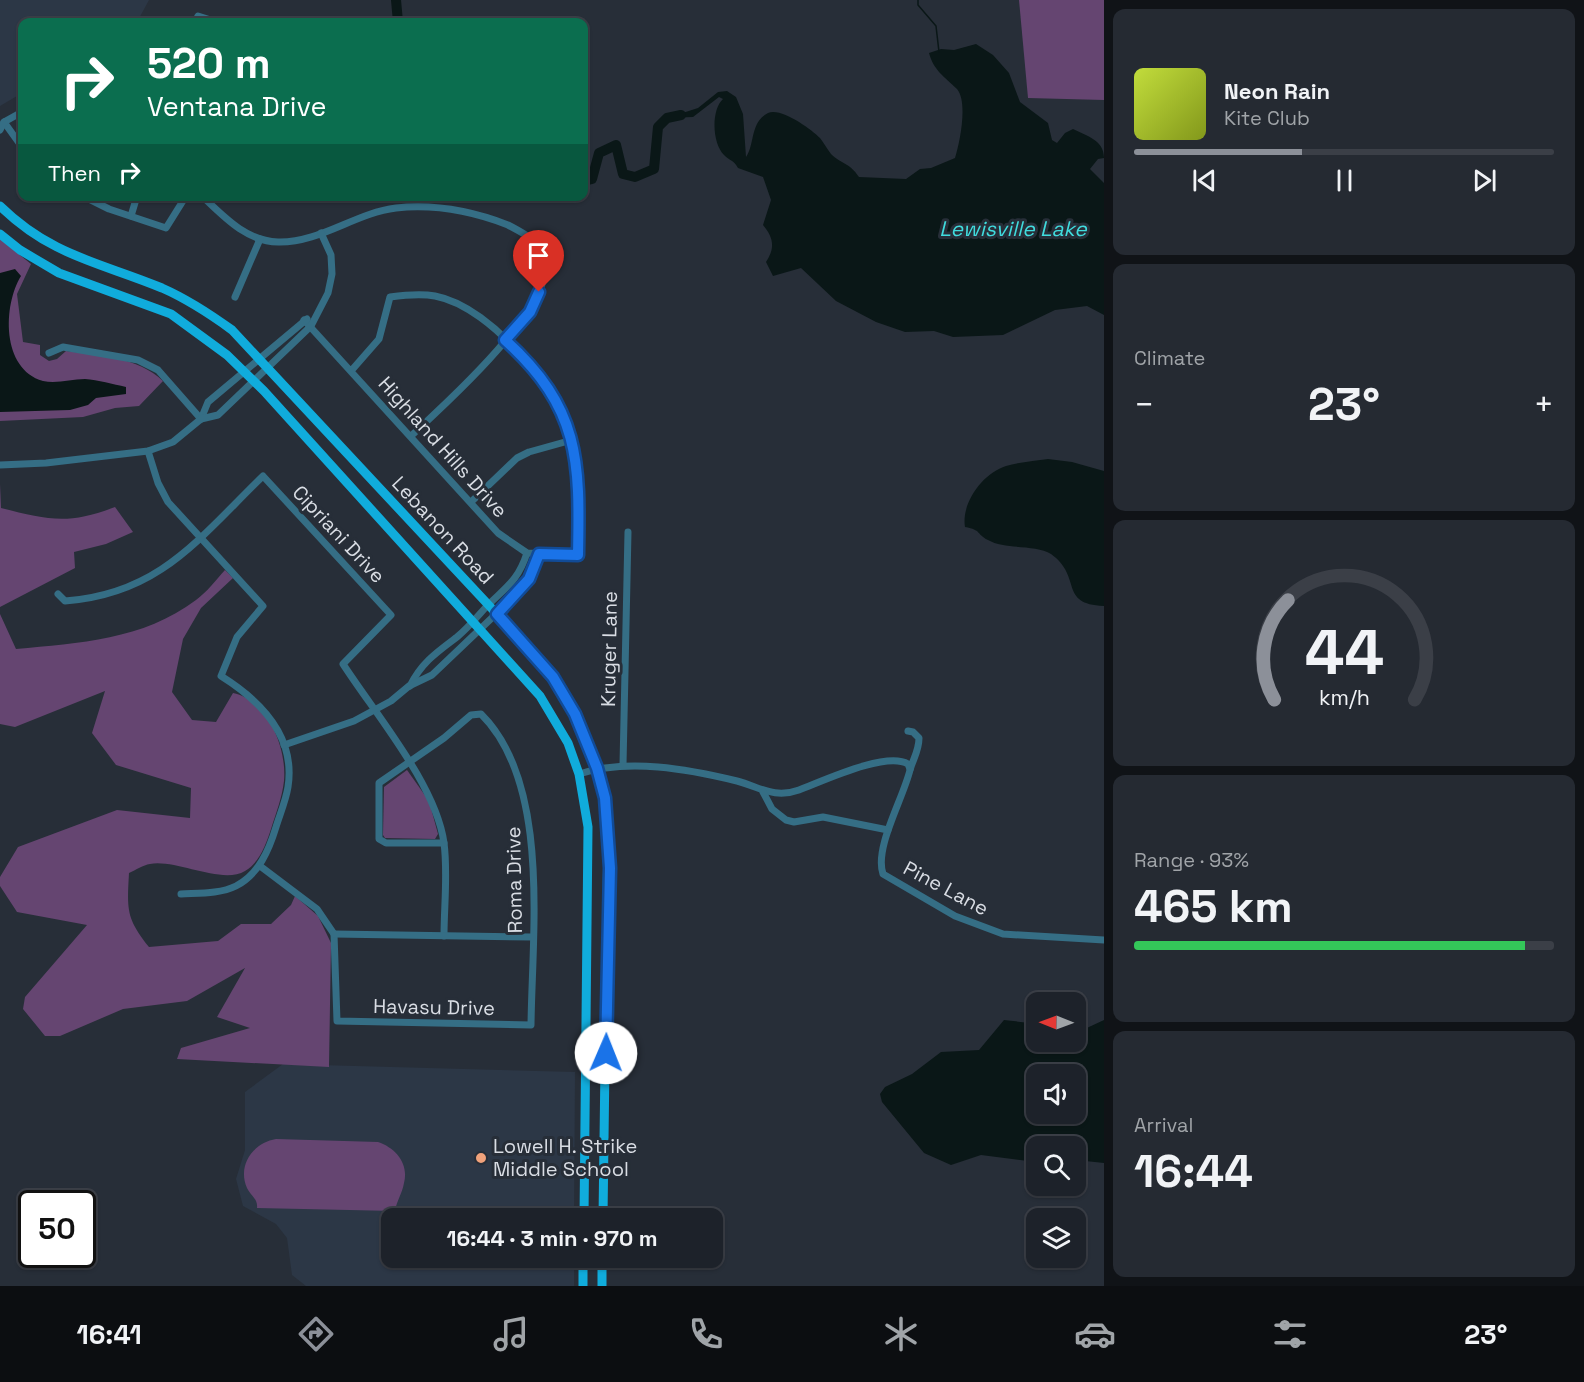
<!DOCTYPE html>
<meta charset="utf-8">
<style>
body{margin:0;font-family:"Space Grotesk",sans-serif;background:#252a32;color:#f1f3f6;height:100vh;display:flex;flex-direction:column;font-size:22px;white-space:nowrap}
*{box-sizing:border-box;margin:0}
p{font-size:20px;color:#a0a4a8}
.icon{flex:none;width:33px;height:33px;fill:none;stroke:currentColor;stroke-width:2;stroke-linecap:round;stroke-linejoin:round}
.map{position:relative;flex:1;overflow:hidden}
.drawer{display:flex;flex-direction:column;gap:9px;padding:9px;background:#101317;width:480px}
.drawer>*{flex:none}
.hud{position:absolute;left:18px;top:18px;width:570px;height:183px;border-radius:12px;box-shadow:0 2px 4px #0004,0 0 0 2px #3b3f47;background:#0b6e4f;color:#fff;overflow:hidden}
.needle{width:39px;rotate:271deg}
.fabs{position:absolute;left:1026px;top:992px;display:grid;gap:12px}
.fabs a{display:grid;place-items:center;width:60px;height:60px;border-radius:12px;background:#1d222a;box-shadow:0 2px 4px #0004,0 0 0 2px #3b3f47;font-size:30px}
.speed{position:absolute;left:18px;top:1190px;display:flex;gap:12px;font-size:30px;font-weight:700;text-align:center}
.speed>*{display:grid;place-content:center;width:78px;height:78px;border-radius:50%;background:#1d222a;box-shadow:0 2px 4px #0004,0 0 0 2px #3b3f47;line-height:1}
.speed .limit{border:3px solid #111;border-radius:9px;background:#fff;color:#111}
.pin{position:absolute;display:grid;place-items:center;width:51px;height:51px;color:#fff;margin:-62px -26px;border-radius:50% 50% 50% 0;rotate:-45deg;box-shadow:0 0 6px #0007}
.pin .icon{rotate:45deg}
.me{position:absolute;width:66px;margin:-33px;rotate:1deg;stroke-linejoin:round;filter:drop-shadow(0 0 4px #0008)}
.turn{display:flex;align-items:center;gap:21px;height:126px;padding:0 30px;font-size:27px}
.turn .icon{width:78px;height:78px;stroke-width:2.5}
.turn b{display:block;font-size:42px;line-height:51px}
.then{display:flex;align-items:center;height:57px;padding:0 30px;background:#0003;gap:12px;font-size:22px}
.big{font-size:45px;font-weight:700;line-height:1.1}
.drawer .widget{flex:1;display:flex;flex-direction:column;justify-content:center;gap:9px;min-width:0;padding:0 21px;border-radius:12px;background:#252a32}
.drawer .dial{align-items:center;gap:0}
.dial svg{height:156px;overflow:visible;fill:none;stroke:#3b3f47;stroke-width:7;stroke-linecap:round;text-anchor:middle}
.dial text{fill:#f1f3f6;stroke:none}
.song{display:flex;align-items:center;gap:18px}
.cover{width:72px;height:72px;border-radius:9px;background:linear-gradient(135deg,hsl(70 70% 55%),hsl(70 70% 35%))}
.played{height:6px;border-radius:3px;background:linear-gradient(90deg,#8c9099 40%,#3b3f47 40%)}
.keys{display:flex;justify-content:space-around;direction:ltr}
.heat{display:flex;justify-content:space-between;align-items:center;font-size:33px;direction:ltr}
.charge{height:9px;border-radius:4px;background:linear-gradient(90deg,#34c759 93%,#3b3f47 0)}
.trip{position:absolute;left:381px;top:1208px;width:342px;height:60px;border-radius:12px;background:#1d222a;box-shadow:0 2px 4px #0004,0 0 0 2px #3b3f47;font-weight:700;line-height:60px;text-align:center}
.menu{display:flex;height:96px;justify-content:space-around;align-items:center;background:#0c0e11;color:#a0a4a8}
.menu .icon{width:42px;height:42px}
.menu .current{color:#8c9099}
.menu b{font-size:27px;color:#f1f3f6}
main{display:flex;flex:1;min-height:0}
.map>svg:first-child{display:block}
.built{fill:#2c3746}
.green{fill:#654571}
.water{fill:#0a1717;fill-rule:evenodd}
.lines{fill:none;stroke-linecap:round;stroke-linejoin:round}
.stream{stroke:#0a1717;stroke-width:1.5}
.river{stroke:#0a1717;stroke-width:10}
.minor{stroke:#356e85;stroke-width:7}
.major{stroke:#10acdc;stroke-width:9}
.route-casing{stroke:#114b97;stroke-width:15}
.route{stroke:#1a73e8;stroke-width:10}
.poi-dot{fill:#f1a27b;stroke:#272e38;stroke-width:2}
.labels{text-anchor:middle;stroke-width:6;stroke-linejoin:round;paint-order:stroke}
.street-label{font-size:20px;fill:#d9dde4;stroke:#272e38}
.poi-label{font-size:20px;fill:#d9dde4;stroke:#272e38;text-anchor:start}
.water-label{font-size:21px;font-style:italic;fill:#40dbdd;stroke:#272e38}
</style>
<main>
<div class="map">
<svg width="1104" height="1286" viewBox="0 0 1104 1286">
<rect width="100%" height="100%" fill="#272e38"/>
<g class="built">
<polygon points="0,0 149,0 137,22 22,22 22,93 0,106"/>
<polygon points="283,1064 575,1072 574,1218 392,1218 392,1257 574,1257 574,1286 306,1286 292,1275 287,1238 276,1224 243,1206 236,1179 245,1150 245,1092"/>
</g>
<g class="green">
<polygon points="1019,0 1104,0 1104,100 1028,98"/>
<path d="M0 239 31 264 17 294 23 342 40 345V355L49 361 57 359 66 351C98 355 138 357 163 381L139 406 115 408 83 417 0 421Z"/>
<path d="M0 484 1 508C49 520 68 525 115 507L133 532 106 544 74 552 75 568 0 607Z"/>
<path d="M225 570 233 578 201 608 183 639 172 692 192 720 216 722 233 693C268 700 287 748 284 781 282 798 276 813 271 829 266 844 260 862 245 871 222 885 176 859 150 864 143 865 136 870 129 873 127 910 126 918 149 947L218 941 241 924H271L291 905 295 896 318 916 331 943 329 1067 177 1059 181 1048 250 1028 217 1017 245 968 187 1001 123 1009 60 1036H45L23 1009 25 997 87 925 17 912 0 886V877L18 847 117 810 190 818 191 788 116 765 92 733 105 691 15 727 0 724V614L16 649C79 643 143 640 196 600 207 592 216 580 225 570Z"/>
<polygon points="407,770 429,801 438,834 435,839 385,838 383,835 384,787"/>
<path d="M276 1139 378 1142C396 1148 409 1164 404 1183 402 1194 397 1200 395 1211L257 1208C258 1199 251 1196 247 1188 237 1165 253 1143 276 1139Z"/>
</g>
<g class="water">
<path d="M976 44 993 55 1009 73 1020 102 1048 123 1052 140 1057 143 1065 133 1073 129C1087 136 1104 140 1104 158L1098 159 1090 169 1104 183V315L1087 306 1055 310 1003 335 953 337 934 331 905 332 876 322 836 301 801 268 773 276 766 262C775 248 774 238 763 225L771 200 763 177 738 168C734 160 730 161 724 155 712 143 711 110 723 99L719 97 693 117 667 118 698 108 718 92 727 91 736 97 743 114 746 157C755 144 750 122 768 113 781 107 811 129 820 138 824 143 827 149 831 154 841 164 849 162 859 177L906 179 920 169 931 168 955 158C960 142 968 102 957 89 944 76 934 71 929 53L941 49 954 50Z"/>
<path d="M15 269 21 276C3 305 1 369 43 381 57 384 71 379 85 379 98 380 113 384 126 387V394L96 398 88 405 70 410 0 412V273Z"/>
<path d="M1048 459 1072 462 1104 471V606C1058 604 1083 577 1051 554 1036 544 1005 550 988 540 976 534 982 530 965 527 961 503 983 473 1006 466 1020 462 1035 461 1048 459Z"/>
<path d="M1004 1020 1030 1023 1036 1026V1041H1076V1033L1104 1020V1163L1076 1160V1146H1036V1162L981 1155 951 1165 924 1153 882 1102 880 1094 885 1087 912 1074 941 1052 979 1050ZM1036 1074H1076V1113H1036Z"/>
</g>
<g class="lines">
<polyline class="stream" points="918,0 918,5 936,26 939,52"/>
<g class="river">
<polyline points="396,0 398,22"/>
<polyline points="584,181 592,179 599,153 616,145 623,174 635,177 654,169 658,127 667,118 681,115"/>
</g>
<g class="minor">
<polyline points="195,22 198,16 217,22"/>
<polyline points="4,122 22,147"/>
<polyline points="0,130 4,122 22,112"/>
<polyline points="83,196 109,209 166,228 186,196"/>
<path d="M202 196C224 217 246 241 278 242 320 243 355 213 396 208 434 204 472 211 508 225 514 228 543 244 545 250 564 300 444 405 411 436"/>
<polyline points="131,216 137,196"/>
<polyline points="235,297 260,239"/>
<path d="M304 320 498 533 527 553 578 555C579 522 582 487 576 454 565 398 494 307 435 296 420 293 404 295 390 297L379 339 351 371"/>
<polyline points="49,353 63,347 138,360 158,370 201,419"/>
<polyline points="201,419 208,402 307,319"/>
<path d="M148 451 158 483 168 502 263 606 237 637 221 676C261 701 296 736 288 787 286 800 280 814 276 827 269 850 259 874 236 886 220 894 199 893 181 894"/>
<polyline points="0,465 46,463 148,451 173,442 201,419 218,415 311,326 328,293 332,274 331,255 321,233"/>
<polyline points="471,502 517,458 529,452 572,440"/>
<path d="M58 594 65 601C160 594 199 538 263 476L391 615 343 664C376 715 436 785 444 843 448 873 444 906 444 936"/>
<path d="M410 686C421 663 437 652 457 637 468 628 477 617 486 607 506 587 518 581 527 553"/>
<path d="M908 731 913 732 919 738C919 751 913 759 910 770 903 799 874 848 883 874L955 916 1003 934 1104 940"/>
<polyline points="284,745 354,721 391,701 409,686 432,675 517,594 529,579 539,554"/>
<polyline points="623,765 628,532"/>
<path d="M579 774C628 758 688 769 737 781 760 787 774 799 799 790 823 781 886 751 908 764L910 769"/>
<polyline points="763,792 772,809 786,820 794,822 823,817 888,830"/>
<path d="M260 866 317 909 334 934 337 1021 531 1025C532 934 551 783 481 714L471 715 444 738 379 783V839L386 843H444"/>
<polyline points="334,934 532,937"/>
</g>
<g class="major">
<path d="M0 206C51 256 99 262 162 288 187 299 210 314 232 330L524 643C572 700 601 756 608 831L603 1218"/>
<polyline points="0,234 20,250 59,273 171,314 227,355 264,391 540,696 568,743 579,774 588,827 584,1218"/>
<polyline points="583,1286 583,1257"/>
<polyline points="602,1286 602,1257"/>
</g>
</g>
<g class="lines">
<defs>
<path id="route" d="M539 292 530 312 505 340C580 408 580 460 578 555L539 554 529 579 497 614 553 677 575 714 597 768 605 798 610 868 606 1053"/>
</defs>
<use href="#route" class="route-casing"/>
<use href="#route" class="route"/>
</g>
<circle class="poi-dot" cx="481" cy="1158" r="6"/>
<g class="labels">
<g class="street-label">
<text transform="translate(443 447) rotate(48)" y="7">Highland Hills Drive</text>
<text transform="translate(443 530) rotate(47)" y="7">Lebanon Road</text>
<text transform="translate(339 534) rotate(47)" y="7">Cipriani Drive</text>
<text transform="translate(609 649) rotate(-89)" y="7">Kruger Lane</text>
<text transform="translate(514 880) rotate(-91)" y="7">Roma Drive</text>
<text transform="translate(946 888) rotate(28)" y="7">Pine Lane</text>
<text transform="translate(434 1007) rotate(1)" y="7">Havasu Drive</text>
</g>
<g class="poi-label">
<text x="493" y="1153">Lowell H. Strike<tspan x="493" dy="23">Middle School</tspan></text>
</g>
<g class="water-label">
<text x="1013" y="236">Lewisville Lake</text>
</g>
</g>
</svg>
<div class="fabs">
<a><svg class="needle" viewBox="-14 -14 28 28"><path d="M0-13l5 13h-10z" fill="#e53935"/><path d="M0 13l5-13h-10z" fill="#a0a4a8"/></svg></a>
<a><svg class="icon" aria-label="sound" viewBox="0 0 24 24"><path d="M4 9h4l5-4v14l-5-4H4zM17 9q2 3 0 6"/></svg></a>
<a><svg class="icon" aria-label="search" viewBox="0 0 24 24"><circle cx="10" cy="10" r="6"/><path d="M15 15l6 6"/></svg></a>
<a><svg class="icon" aria-label="layers" viewBox="0 0 24 24"><path d="M12 4l9 5-9 5-9-5zM3 14l9 5 9-5"/></svg></a>
</div>
<div class="speed"><div class="limit">50</div></div>
<div class="pin" style="left:539px;top:292px;background:#d93025"><svg class="icon" aria-label="arrive" viewBox="0 0 24 24"><path d="M6 21V4h12l-3 4 3 4H6"/></svg></div>
<svg class="me" style="left:606px;top:1053px" viewBox="-20 -20 40 40"><circle r="19" fill="#fff"/><path d="M0-13L10 11 0 6-10 11z" fill="#1a73e8"/></svg>
<div class="trip">16:44 · 3 min · 970 m</div>
<div class="hud">
<div class="turn"><svg class="icon" aria-label="right" viewBox="0 0 24 24"><path d="M7 20v-9h11M14 6l5 5-5 5"/></svg><div><b>520 m</b>Ventana Drive</div></div>
<div class="then">Then<svg class="icon" aria-label="right" viewBox="0 0 24 24"><path d="M7 20v-9h11M14 6l5 5-5 5"/></svg></div>
</div>
</div>
<section class="drawer">
<div class="widget">
<div class="song"><i class="cover"></i><div><b>Neon Rain</b><p>Kite Club</p></div></div>
<div class="played"></div>
<div class="keys"><svg class="icon" aria-label="previous" viewBox="0 0 24 24"><path d="M18 5L8 12l10 7zM5 5v14"/></svg><svg class="icon" aria-label="pause" viewBox="0 0 24 24"><path d="M8 5v14M16 5v14"/></svg><svg class="icon" aria-label="next" viewBox="0 0 24 24"><path d="M6 5l10 7-10 7zM19 5v14"/></svg></div>
</div>
<div class="widget"><p>Climate</p>
<div class="heat"><a>−</a><b class="big">23°</b><a>+</a></div>
</div>
<div class="widget dial"><svg viewBox="0 0 100 80">
<path d="M14 69A42 42 0 1 1 86 69"/>
<path d="M14 69A42 42 0 0 1 21 18" stroke="#8c9099"/>
<text x="50" y="56" font-size="32" font-weight="700">44</text>
<text x="50" y="72" font-size="11">km/h</text>
</svg></div>
<div class="widget"><p>Range · 93%</p><b class="big">465 km</b><div class="charge"></div></div>
<div class="widget"><p>Arrival</p><b class="big">16:44</b></div>
</section>
</main>
<nav class="menu">
<b>16:41</b>
<svg class="icon current" aria-label="directions" viewBox="0 0 24 24"><path d="M12 3l9 9-9 9-9-9zM9 14v-3h6M13 9l2 2-2 2"/></svg>
<svg class="icon" aria-label="music" viewBox="0 0 24 24"><path d="M9 18V5l10-2v13"/><circle cx="6" cy="18" r="3"/><circle cx="16" cy="16" r="3"/></svg>
<svg class="icon" aria-label="phone" viewBox="0 0 24 24"><path d="M5 4h4l2 5-3 2q2 4 5 5l2-3 5 2v4C11 20 4 13 5 4z"/></svg>
<svg class="icon" aria-label="climate" viewBox="0 0 24 24"><path d="M12 3v18M4 7l16 10M4 17L20 7"/></svg>
<svg class="icon" aria-label="car" viewBox="0 0 24 24"><path d="M5 17H2v-5l4-1 3-4h7l3 4 3 1v5h-3M9 17h6M6 11h13"/><circle cx="7" cy="17" r="2"/><circle cx="17" cy="17" r="2"/></svg>
<svg class="icon" aria-label="filters" viewBox="0 0 24 24"><path d="M4 7h16M4 17h16"/><circle cx="9" cy="7" r="2"/><circle cx="15" cy="17" r="2"/></svg>
<b>23°</b>
</nav>
